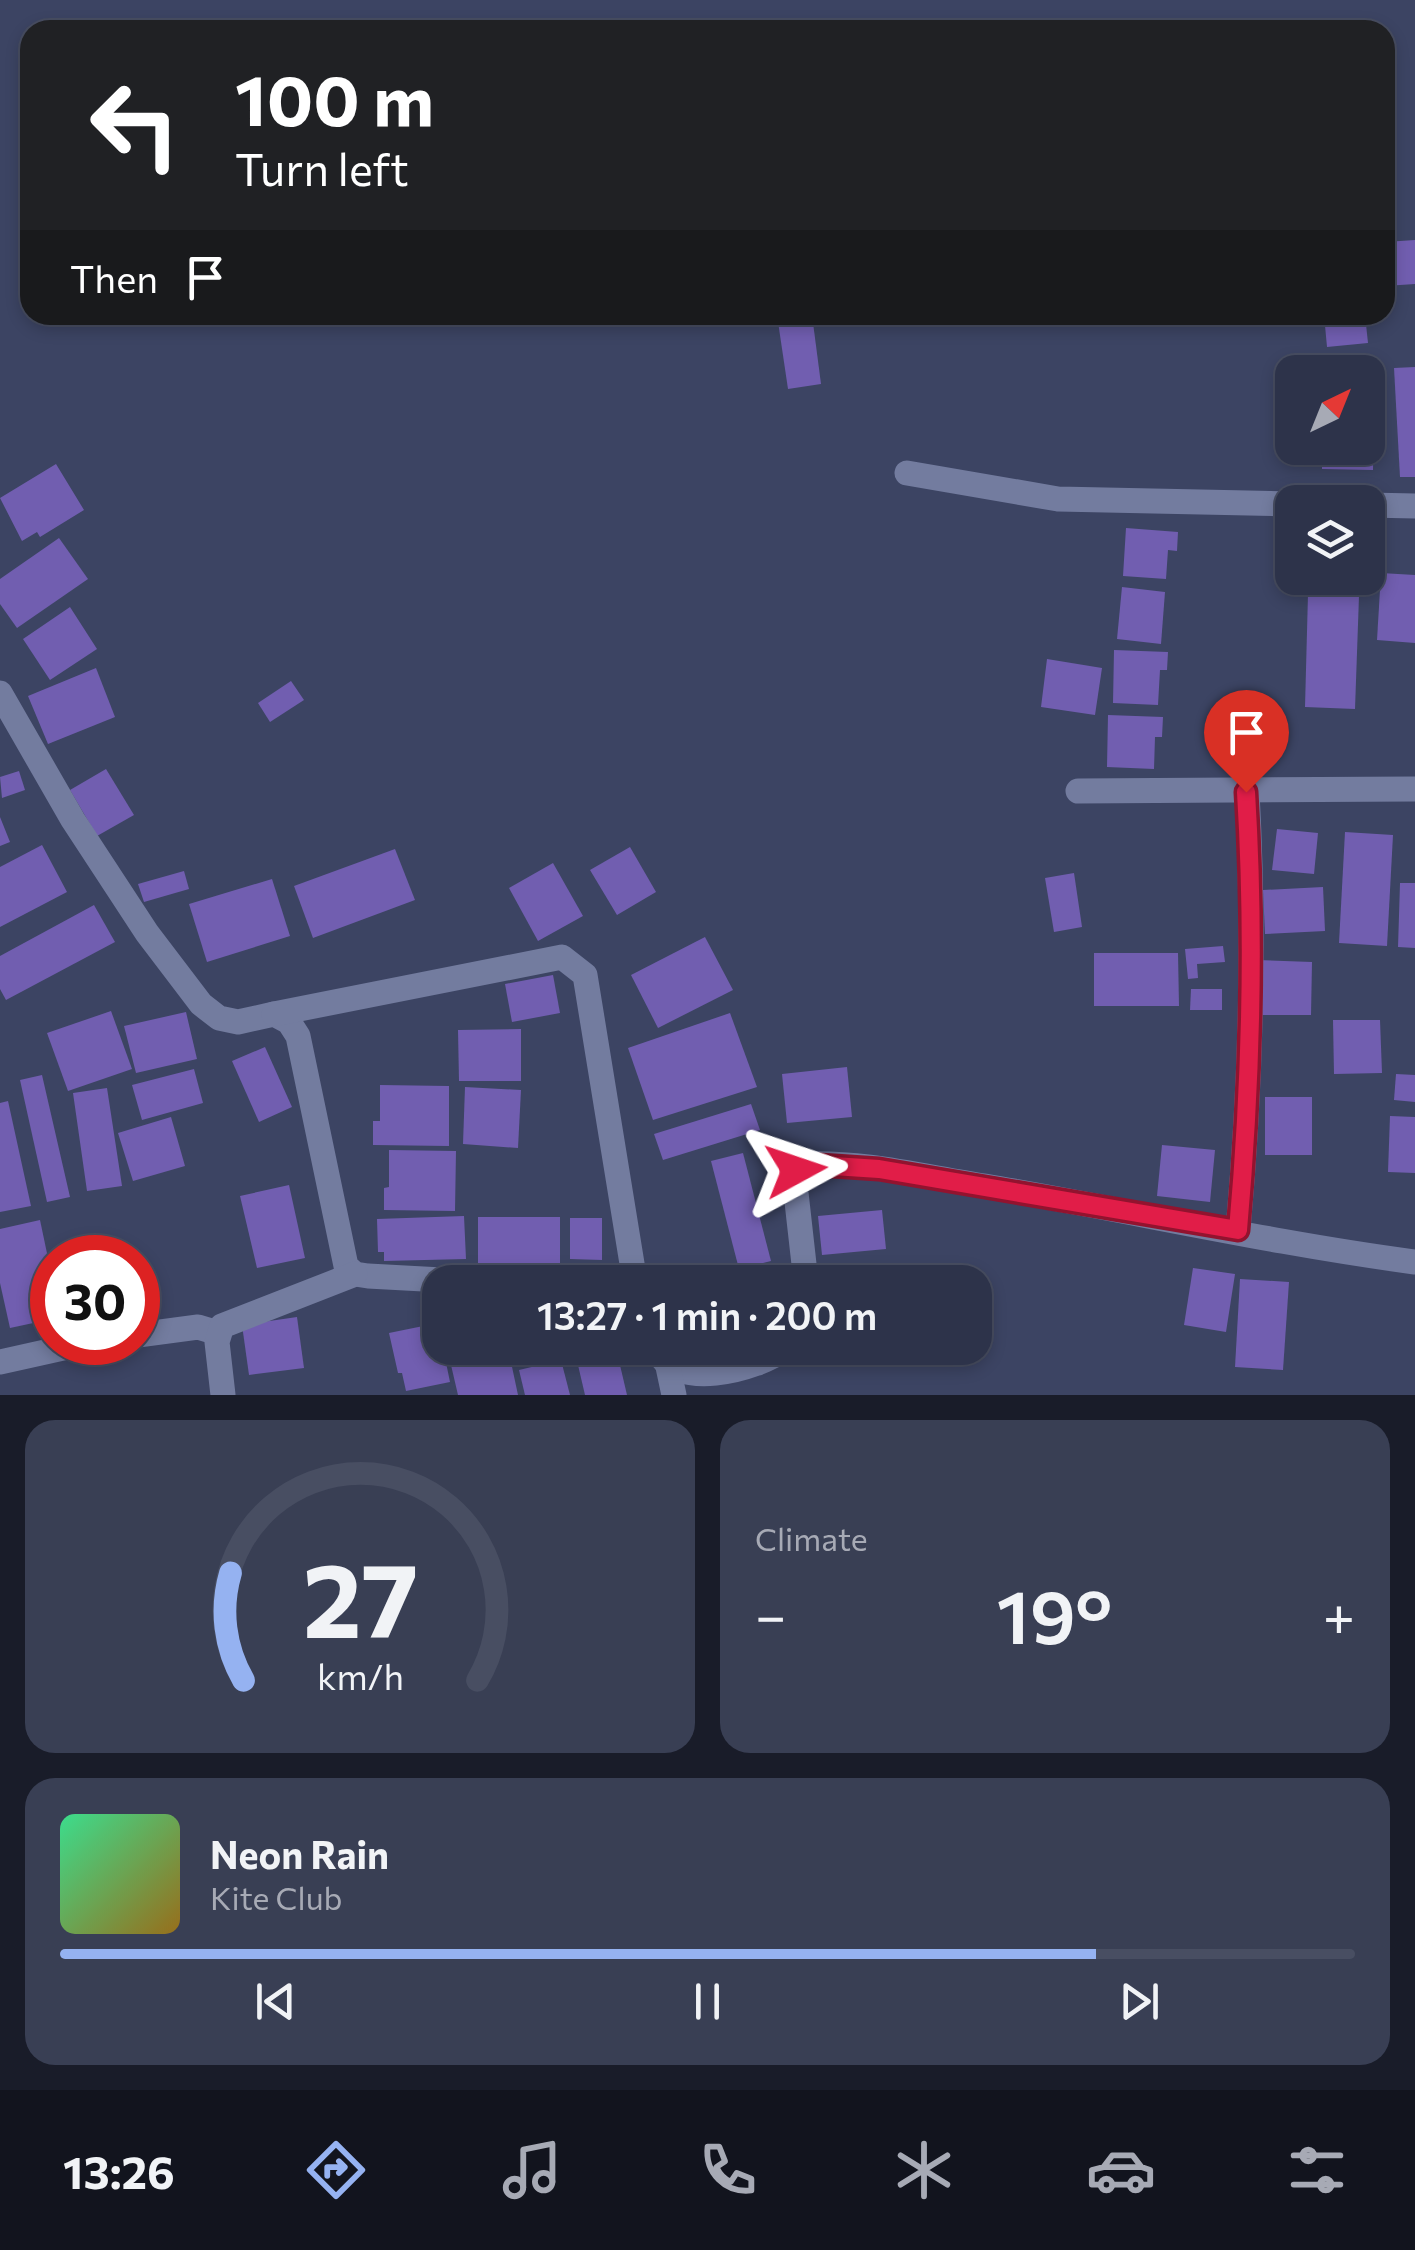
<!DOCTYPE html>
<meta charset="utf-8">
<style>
body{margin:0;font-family:Commissioner,sans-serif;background:#393f54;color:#f1f3f6;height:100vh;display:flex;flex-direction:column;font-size:38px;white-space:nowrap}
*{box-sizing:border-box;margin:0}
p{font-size:32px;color:#a7aab5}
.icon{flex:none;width:55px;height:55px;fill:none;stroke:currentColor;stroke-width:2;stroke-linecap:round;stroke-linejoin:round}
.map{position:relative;height:1395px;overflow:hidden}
.sheet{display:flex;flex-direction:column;gap:25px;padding:25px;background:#191c29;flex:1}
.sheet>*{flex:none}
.banner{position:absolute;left:20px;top:20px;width:1375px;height:305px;border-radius:30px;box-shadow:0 5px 15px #0003,0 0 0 2px #484e62;background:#202124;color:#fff;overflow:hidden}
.needle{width:65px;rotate:43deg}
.controls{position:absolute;left:1275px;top:355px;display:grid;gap:20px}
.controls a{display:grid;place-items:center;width:110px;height:110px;border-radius:20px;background:#2d334a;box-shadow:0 5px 15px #0003,0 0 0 2px #484e62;font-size:50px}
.speed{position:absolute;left:30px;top:1235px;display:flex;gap:20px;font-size:50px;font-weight:700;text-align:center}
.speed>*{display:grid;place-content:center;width:130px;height:130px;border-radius:50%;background:#2d334a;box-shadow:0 5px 15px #0003,0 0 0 2px #484e62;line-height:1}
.speed .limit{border:15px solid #d22;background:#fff;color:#111}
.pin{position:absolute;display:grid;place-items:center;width:85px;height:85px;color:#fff;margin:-102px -42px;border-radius:50% 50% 50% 0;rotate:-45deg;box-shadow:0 0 10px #0007}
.pin .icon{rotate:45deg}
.me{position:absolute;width:110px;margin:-55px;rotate:85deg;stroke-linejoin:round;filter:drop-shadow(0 0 8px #0008)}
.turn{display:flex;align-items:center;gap:35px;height:210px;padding:0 50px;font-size:45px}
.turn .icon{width:130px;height:130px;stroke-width:2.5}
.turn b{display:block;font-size:70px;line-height:85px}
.then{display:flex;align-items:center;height:95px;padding:0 50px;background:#0003;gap:20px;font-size:38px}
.big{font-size:75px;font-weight:600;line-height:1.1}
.sheet .widget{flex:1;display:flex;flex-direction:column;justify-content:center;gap:15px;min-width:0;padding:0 35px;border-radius:30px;background:#393f54}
.sheet .dial{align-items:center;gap:0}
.dial svg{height:260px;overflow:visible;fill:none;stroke:#484e62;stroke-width:7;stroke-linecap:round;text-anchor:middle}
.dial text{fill:#f1f3f6;stroke:none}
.song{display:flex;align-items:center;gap:30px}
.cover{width:120px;height:120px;border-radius:15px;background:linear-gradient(135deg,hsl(150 70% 55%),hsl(40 70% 35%))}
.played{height:10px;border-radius:5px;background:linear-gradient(90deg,#95b2f1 80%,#484e62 80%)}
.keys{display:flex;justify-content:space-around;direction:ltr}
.heat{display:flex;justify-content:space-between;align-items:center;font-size:55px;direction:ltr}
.sheet .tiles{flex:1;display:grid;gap:25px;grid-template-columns:1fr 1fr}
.widget:last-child{grid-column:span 2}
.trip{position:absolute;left:422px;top:1265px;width:570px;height:100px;border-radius:30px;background:#2d334a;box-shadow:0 5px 15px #0003,0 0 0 2px #484e62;font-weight:600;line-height:100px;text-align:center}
.menu{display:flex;height:160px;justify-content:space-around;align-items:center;background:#12141e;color:#a7aab5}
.menu .icon{width:70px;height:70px}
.menu .active{color:#95b2f1}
.menu b{font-size:45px;color:#f1f3f6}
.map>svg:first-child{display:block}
.building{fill:#715eb0}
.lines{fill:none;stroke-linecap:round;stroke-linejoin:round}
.street{stroke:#737c9f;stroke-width:25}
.route-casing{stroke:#92132f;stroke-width:25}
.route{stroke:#e11d48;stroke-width:18}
</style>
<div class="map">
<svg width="1415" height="1395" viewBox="0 0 1415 1395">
<rect width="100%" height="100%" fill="#3c4463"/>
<g class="building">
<polygon points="1415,240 1415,284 1385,286 1385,242"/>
<polygon points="777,315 812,315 821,384 788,389"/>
<polygon points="1324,315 1365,315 1368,343 1327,347"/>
<polygon points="1415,367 1415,477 1400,477 1394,368"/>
<polygon points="1368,411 1374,411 1373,470 1322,469 1322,448 1368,448"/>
<polygon points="56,464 84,510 40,537 37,532 22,541 0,498"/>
<polygon points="1126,528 1178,532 1177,551 1168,550 1166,579 1123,576"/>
<polygon points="59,538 88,579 17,628 0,604 0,579"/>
<polygon points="1381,573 1415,575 1415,643 1377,640"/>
<polygon points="1122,587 1165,592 1161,644 1117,639"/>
<polygon points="1308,594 1359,596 1355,709 1305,707"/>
<polygon points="70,607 97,649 50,680 23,639"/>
<polygon points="1114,650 1168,652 1167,670 1160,670 1158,705 1113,703"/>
<polygon points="1047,659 1102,668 1095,715 1041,707"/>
<polygon points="96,668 115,717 48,744 28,696"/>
<polygon points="291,681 304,700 270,722 258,703"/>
<polygon points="1108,715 1163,717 1162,737 1155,737 1154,769 1107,767"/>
<polygon points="106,769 134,815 97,836 70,790"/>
<polygon points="19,771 25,790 2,798 0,777"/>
<polygon points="0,817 10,842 0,846"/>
<polygon points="1277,829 1318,833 1314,874 1272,870"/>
<polygon points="1345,832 1393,835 1387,946 1339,943"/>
<polygon points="42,845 67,892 0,927 0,867"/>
<polygon points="630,847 656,892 617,915 590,870"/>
<polygon points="395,849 415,900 313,938 294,886"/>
<polygon points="553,863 583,916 538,941 509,888"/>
<polygon points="184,871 189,889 144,902 138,884"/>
<polygon points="1074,873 1082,927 1054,932 1045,878"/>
<polygon points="272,879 290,936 207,962 189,904"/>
<polygon points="1400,883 1415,883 1415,948 1398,947"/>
<polygon points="1323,887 1325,931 1265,934 1263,890"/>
<polygon points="94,905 115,942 6,1000 0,989 0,956"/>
<polygon points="705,937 733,990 658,1028 631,975"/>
<polygon points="1223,946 1225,962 1197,964 1198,978 1188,979 1185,949"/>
<polygon points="1094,953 1178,953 1179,1006 1094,1006"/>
<polygon points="1257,960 1312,962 1311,1015 1256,1015"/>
<polygon points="553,975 560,1013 512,1022 505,984"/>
<polygon points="1191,989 1222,989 1222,1010 1190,1010"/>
<polygon points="111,1011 132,1069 68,1091 47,1033"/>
<polygon points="186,1012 197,1059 136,1073 124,1026"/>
<polygon points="730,1013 757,1087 653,1120 628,1048"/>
<polygon points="1333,1020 1380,1020 1382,1073 1334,1074"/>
<polygon points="521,1029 521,1081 459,1081 458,1030"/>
<polygon points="265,1047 292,1107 259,1122 232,1061"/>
<polygon points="847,1067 852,1117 787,1123 782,1074"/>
<polygon points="194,1069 203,1103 142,1120 132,1085"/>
<polygon points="1396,1074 1415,1075 1415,1102 1394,1100"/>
<polygon points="42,1075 70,1197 47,1202 20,1080"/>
<polygon points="380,1085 449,1086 449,1146 373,1145 373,1121 380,1121"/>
<polygon points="465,1087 521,1090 518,1148 463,1144"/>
<polygon points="107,1088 122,1186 87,1191 73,1093"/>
<rect x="1265" y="1097" width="47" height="58"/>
<polygon points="8,1101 31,1206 0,1212 0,1103"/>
<polygon points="751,1104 760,1130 663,1160 654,1134"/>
<polygon points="1390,1116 1415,1117 1415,1173 1388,1172"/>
<polygon points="171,1117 185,1166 133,1181 118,1133"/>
<polygon points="1162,1145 1215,1150 1210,1202 1157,1196"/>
<polygon points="389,1150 456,1151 455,1211 384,1210 384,1188 389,1187"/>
<polygon points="743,1153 771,1261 739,1269 711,1161"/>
<polygon points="289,1185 305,1258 257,1268 240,1196"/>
<polygon points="882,1210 886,1249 822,1255 818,1216"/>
<polygon points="464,1216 466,1259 384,1261 384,1252 378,1252 377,1219"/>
<rect x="478" y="1217" width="82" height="52"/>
<polygon points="570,1218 602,1218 602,1260 570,1259"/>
<polygon points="40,1220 52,1277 52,1319 10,1328 0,1283 0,1229"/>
<polygon points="1193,1268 1235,1274 1226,1332 1184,1325"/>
<polygon points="761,1270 766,1282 728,1282"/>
<polygon points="1240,1279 1289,1282 1283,1370 1235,1367"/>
<polygon points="297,1317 304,1368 249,1375 242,1325"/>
<polygon points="438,1323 440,1348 443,1348 450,1382 406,1391 402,1373 398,1373 389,1333"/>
<polygon points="456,1348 508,1348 518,1395 458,1395 451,1365 459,1363"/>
<polygon points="513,1348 555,1348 558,1358 518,1367"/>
<polygon points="574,1348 616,1348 627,1395 585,1395"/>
<polygon points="681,1348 710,1348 684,1357"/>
<polygon points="561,1360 570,1395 525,1395 519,1370"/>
</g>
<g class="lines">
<g class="street">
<polyline points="907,473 1058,499 1292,504"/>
<polyline points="1368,505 1415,506"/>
<polyline points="0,693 73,820 147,933 201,1004 219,1018 238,1022 274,1014 289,1022 298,1036 346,1266 355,1274 368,1276 479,1282"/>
<polyline points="1078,791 1415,789"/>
<polyline points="274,1014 562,957 585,975 635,1282"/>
<path d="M1238 1230C1251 1084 1255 939 1247 792"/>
<path d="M806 1282 795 1184 796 1170 803 1164C863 1161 925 1177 985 1186 1128 1210 1271 1243 1415 1262"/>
<polyline points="138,1335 198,1327 218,1333"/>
<path d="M657 1348C671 1392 757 1371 785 1348"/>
<polyline points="0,1362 90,1342"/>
<polyline points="668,1367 674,1395"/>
<polyline points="223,1395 217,1342 222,1326 355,1274"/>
</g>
</g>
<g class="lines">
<defs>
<path id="route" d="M796 1170 803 1164 879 1169 1238 1230C1251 1084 1255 939 1246 792"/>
</defs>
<use href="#route" class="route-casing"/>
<use href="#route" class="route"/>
</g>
</svg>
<div class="controls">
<a><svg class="needle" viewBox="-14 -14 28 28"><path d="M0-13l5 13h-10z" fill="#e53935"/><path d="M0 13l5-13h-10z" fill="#a7aab5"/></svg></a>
<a><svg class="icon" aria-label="layers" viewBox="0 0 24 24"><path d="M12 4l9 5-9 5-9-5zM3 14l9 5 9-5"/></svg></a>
</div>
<div class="speed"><div class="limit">30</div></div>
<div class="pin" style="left:1246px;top:792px;background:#d93025"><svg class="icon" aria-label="arrive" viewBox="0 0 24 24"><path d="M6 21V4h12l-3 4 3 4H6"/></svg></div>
<svg class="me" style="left:796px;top:1170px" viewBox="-20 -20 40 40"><path d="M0-17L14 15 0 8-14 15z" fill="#e11d48" stroke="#fff" stroke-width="4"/></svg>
<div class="trip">13:27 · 1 min · 200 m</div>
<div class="banner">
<div class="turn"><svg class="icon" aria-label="left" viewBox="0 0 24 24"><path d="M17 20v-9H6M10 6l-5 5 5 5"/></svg><div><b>100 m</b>Turn left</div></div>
<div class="then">Then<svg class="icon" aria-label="arrive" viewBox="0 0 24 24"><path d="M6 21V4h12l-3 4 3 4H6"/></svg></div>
</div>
</div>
<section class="sheet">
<div class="tiles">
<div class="widget dial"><svg viewBox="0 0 100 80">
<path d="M14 69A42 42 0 1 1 86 69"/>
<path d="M14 69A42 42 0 0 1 10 36" stroke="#95b2f1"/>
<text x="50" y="56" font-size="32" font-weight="700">27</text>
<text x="50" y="72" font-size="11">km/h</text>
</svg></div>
<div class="widget"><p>Climate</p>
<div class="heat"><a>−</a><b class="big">19°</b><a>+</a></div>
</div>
<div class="widget">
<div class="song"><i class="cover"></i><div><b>Neon Rain</b><p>Kite Club</p></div></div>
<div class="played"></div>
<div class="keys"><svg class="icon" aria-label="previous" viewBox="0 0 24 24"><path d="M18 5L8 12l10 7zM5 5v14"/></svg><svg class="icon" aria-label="pause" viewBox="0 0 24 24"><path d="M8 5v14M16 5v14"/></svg><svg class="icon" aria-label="next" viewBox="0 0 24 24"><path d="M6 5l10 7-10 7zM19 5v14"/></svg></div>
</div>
</div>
</section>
<nav class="menu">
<b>13:26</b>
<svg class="icon active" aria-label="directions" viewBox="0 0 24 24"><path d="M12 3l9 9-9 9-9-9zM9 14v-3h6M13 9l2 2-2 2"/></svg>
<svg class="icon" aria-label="music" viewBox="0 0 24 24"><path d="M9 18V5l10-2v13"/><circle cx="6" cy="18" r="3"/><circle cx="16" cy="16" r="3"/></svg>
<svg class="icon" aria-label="phone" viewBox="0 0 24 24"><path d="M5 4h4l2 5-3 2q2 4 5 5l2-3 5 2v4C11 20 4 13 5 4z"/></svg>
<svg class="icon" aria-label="climate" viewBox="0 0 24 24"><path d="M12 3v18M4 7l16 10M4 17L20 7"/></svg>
<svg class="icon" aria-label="car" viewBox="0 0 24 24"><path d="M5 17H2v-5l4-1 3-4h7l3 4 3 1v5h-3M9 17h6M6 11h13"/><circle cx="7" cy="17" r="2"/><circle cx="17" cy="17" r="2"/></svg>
<svg class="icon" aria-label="filters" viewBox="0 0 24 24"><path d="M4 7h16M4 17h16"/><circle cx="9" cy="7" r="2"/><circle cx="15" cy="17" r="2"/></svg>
</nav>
